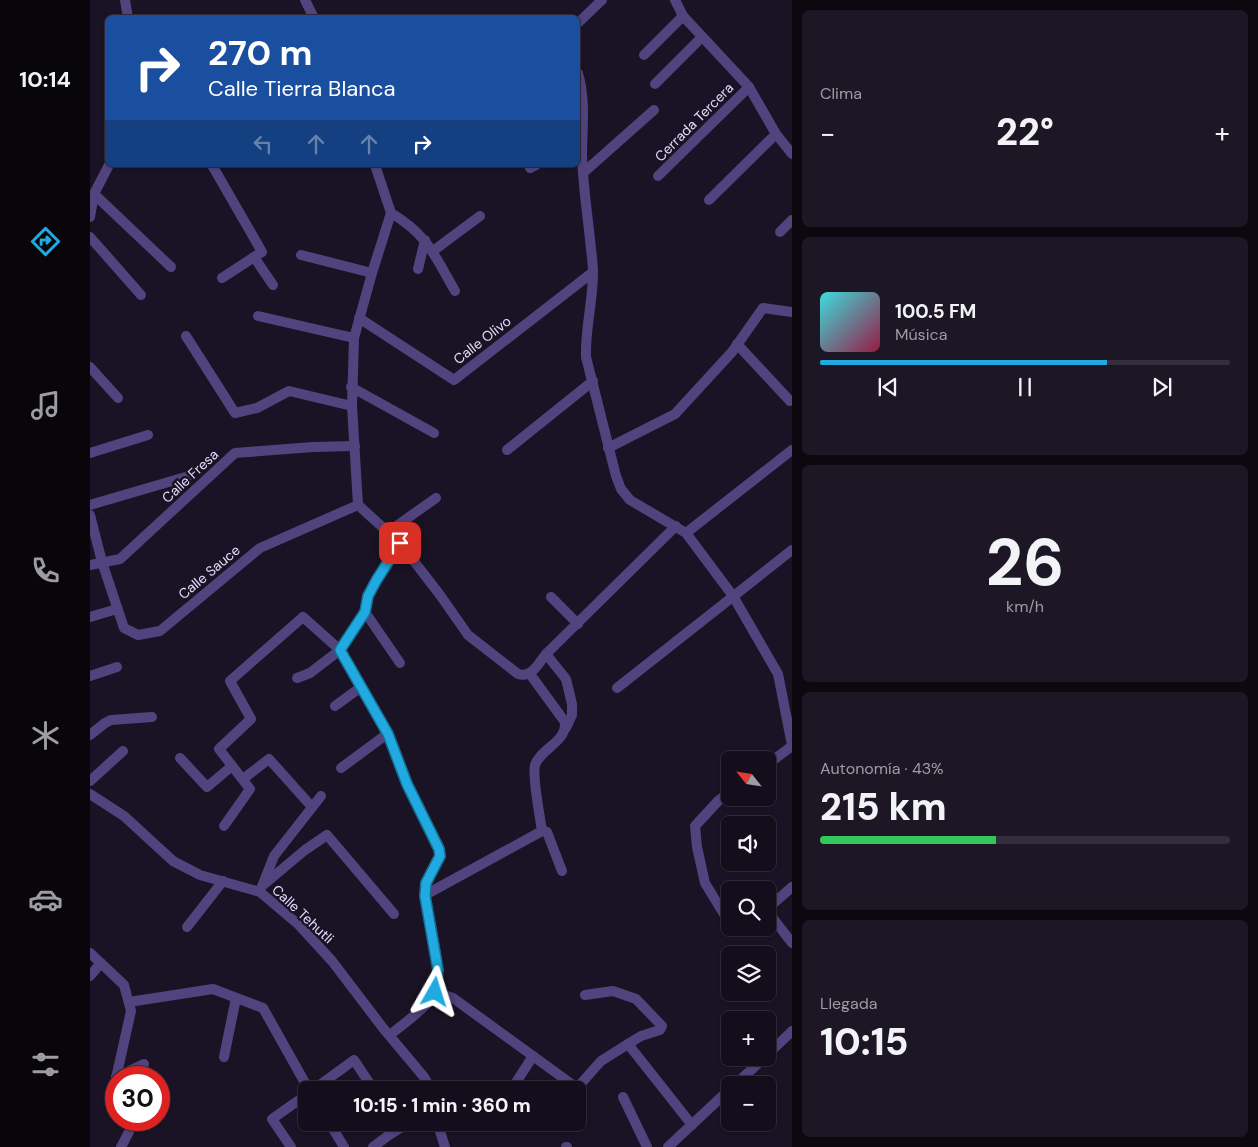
<!DOCTYPE html>
<html lang="es">
<meta charset="utf-8">
<style>
body{margin:0;font-family:"DM Sans",sans-serif;background:#1d1725;color:#f1f3f6;height:100vh;display:flex;flex-direction:column;font-size:19px;white-space:nowrap}
*{box-sizing:border-box;margin:0}
p{font-size:16px;color:#9d9ca3}
.icon{flex:none;width:28px;height:28px;fill:none;stroke:currentColor;stroke-width:2;stroke-linecap:round;stroke-linejoin:round}
.map{position:relative;flex:1;overflow:hidden}
.side{display:flex;flex-direction:column;gap:10px;padding:10px;background:#0b080f;width:466px}
.side>*{flex:none}
.banner{position:absolute;left:15px;top:15px;width:475px;height:152px;border-radius:8px;box-shadow:0 1px 4px #0004,0 0 0 1px #332e3b;background:#1a4fa0;color:#fff;overflow:hidden}
.needle{width:32px;rotate:300deg}
.fabs{position:absolute;left:631px;top:751px;display:grid;gap:10px}
.fabs a{display:grid;place-items:center;width:55px;height:55px;border-radius:8px;background:#140e1c;box-shadow:0 1px 4px #0004,0 0 0 1px #332e3b;font-size:25px}
.speed{position:absolute;left:15px;top:1066px;display:flex;gap:10px;font-size:25px;font-weight:700;text-align:center}
.speed>*{display:grid;place-content:center;width:65px;height:65px;border-radius:50%;background:#140e1c;box-shadow:0 1px 4px #0004,0 0 0 1px #332e3b;line-height:1}
.speed .limit{border:8px solid #d22;background:#fff;color:#111}
.pin{position:absolute;display:grid;place-items:center;width:42px;height:42px;color:#fff;margin:-21px;border-radius:10px;box-shadow:0 2px 8px #0006}
.me{position:absolute;width:55px;margin:-28px;rotate:6deg;stroke-linejoin:round;filter:drop-shadow(0 0 4px #0008)}
.turn{display:flex;align-items:center;gap:18px;height:105px;padding:0 20px;font-size:22px}
.turn .icon{width:65px;height:65px;stroke-width:2.5}
.turn b{display:block;font-size:35px;line-height:42px}
.lanes{display:flex;align-items:center;height:48px;padding:0 20px;background:#0003;justify-content:center;gap:25px;direction:ltr}
.lanes .off{opacity:.35}
.big{font-size:38px;font-weight:800;line-height:1.1}
.side .widget{flex:1;display:flex;flex-direction:column;justify-content:center;gap:8px;min-width:0;padding:0 18px;border-radius:8px;background:#1d1725}
.side .dial{align-items:center;gap:0}
.dial b{font-size:65px;line-height:1}
.song{display:flex;align-items:center;gap:15px}
.cover{width:60px;height:60px;border-radius:8px;background:linear-gradient(135deg,hsl(180 70% 55%),hsl(340 70% 35%))}
.played{height:5px;border-radius:2px;background:linear-gradient(90deg,#21aae1 70%,#332e3b 70%)}
.keys{display:flex;justify-content:space-around;direction:ltr}
.heat{display:flex;justify-content:space-between;align-items:center;font-size:28px;direction:ltr}
.charge{height:8px;border-radius:4px;background:linear-gradient(90deg,#34c759 43%,#332e3b 0)}
.trip{position:absolute;left:208px;top:1081px;width:288px;height:50px;border-radius:8px;background:#140e1c;box-shadow:0 1px 4px #0004,0 0 0 1px #332e3b;font-weight:800;line-height:50px;text-align:center}
main{display:flex;flex:1;min-height:0}
.tab-bar{display:flex;flex-direction:column;width:90px;justify-content:space-around;align-items:center;background:#08060b;color:#9d9ca3}
.tab-bar .icon{width:35px;height:35px}
.tab-bar .current{color:#21aae1}
.tab-bar b{font-size:22px;color:#f1f3f6}
.map>svg:first-child{display:block}
.lines{fill:none;stroke-linecap:round;stroke-linejoin:round}
.minor{stroke:#51447e;stroke-width:10}
.route-casing{stroke:#156e92;stroke-width:12}
.route{stroke:#21aae1;stroke-width:9}
.labels{text-anchor:middle;stroke-width:5;stroke-linejoin:round;paint-order:stroke}
.street-label{font-size:14px;fill:#e5dcfa;stroke:#1a1325}
</style>
<main>
<nav class="tab-bar">
<b>10:14</b>
<svg class="icon current" aria-label="directions" viewBox="0 0 24 24"><path d="M12 3l9 9-9 9-9-9zM9 14v-3h6M13 9l2 2-2 2"/></svg>
<svg class="icon" aria-label="music" viewBox="0 0 24 24"><path d="M9 18V5l10-2v13"/><circle cx="6" cy="18" r="3"/><circle cx="16" cy="16" r="3"/></svg>
<svg class="icon" aria-label="phone" viewBox="0 0 24 24"><path d="M5 4h4l2 5-3 2q2 4 5 5l2-3 5 2v4C11 20 4 13 5 4z"/></svg>
<svg class="icon" aria-label="climate" viewBox="0 0 24 24"><path d="M12 3v18M4 7l16 10M4 17L20 7"/></svg>
<svg class="icon" aria-label="car" viewBox="0 0 24 24"><path d="M5 17H2v-5l4-1 3-4h7l3 4 3 1v5h-3M9 17h6M6 11h13"/><circle cx="7" cy="17" r="2"/><circle cx="17" cy="17" r="2"/></svg>
<svg class="icon" aria-label="filters" viewBox="0 0 24 24"><path d="M4 7h16M4 17h16"/><circle cx="9" cy="7" r="2"/><circle cx="15" cy="17" r="2"/></svg>
</nav>
<div class="map">
<svg width="702" height="1147" viewBox="0 0 702 1147">
<rect width="100%" height="100%" fill="#1a1325"/>
<g class="lines">
<g class="minor">
<polyline points="35,0 38,18"/>
<polyline points="215,0 224,18"/>
<polyline points="585,0 593,16 659,87 686,134 702,154"/>
<polyline points="488,23 512,0"/>
<polyline points="554,55 593,16"/>
<path d="M488 73C496 101 492 128 492 156 493 184 497 212 500 239 501 251 503 262 503 273 503 301 495 329 496 357L526 476 531 489 540 500 596 533 643 596 688 674 702 745"/>
<polyline points="565,84 612,37"/>
<polyline points="122,165 172,252 164,257"/>
<polyline points="440,168 446,165"/>
<polyline points="493,173 564,110"/>
<polyline points="568,176 659,87"/>
<polyline points="4,194 81,267"/>
<polyline points="619,200 686,134"/>
<path d="M301 213C337 234 345 256 365 291"/>
<polyline points="0,217 4,194 19,165"/>
<polyline points="690,232 702,220"/>
<polyline points="0,237 51,295"/>
<polyline points="343,251 390,216"/>
<polyline points="211,255 282,273"/>
<polyline points="328,269 335,240"/>
<polyline points="132,278 164,257 183,285"/>
<polyline points="168,316 264,338"/>
<polyline points="269,318 364,380 503,272"/>
<polyline points="96,336 145,413 167,408 199,391 262,406"/>
<polyline points="647,344 700,401"/>
<polyline points="0,367 28,398"/>
<polyline points="261,387 344,433"/>
<polyline points="518,448 585,414 642,352 673,308 702,312"/>
<polyline points="417,450 503,381"/>
<polyline points="0,453 58,435"/>
<polyline points="0,505 99,476"/>
<polyline points="268,505 262,406 264,338 282,273 301,213 285,165"/>
<path d="M268 505 310 543 350 595 378 635 428 674C442 678 448 664 456 654"/>
<polyline points="0,515 12,562 34,628 48,635 70,631 170,548 268,505"/>
<polyline points="298,532 346,498"/>
<polyline points="596,533 702,450"/>
<polyline points="0,565 30,559 145,453 223,447 265,446"/>
<polyline points="461,597 488,624"/>
<polyline points="275,612 310,663"/>
<polyline points="0,617 27,609"/>
<path d="M440 674 475 722C477 742 451 748 445 765 442 777 450 816 452 831"/>
<polyline points="0,676 27,667"/>
<polyline points="207,678 220,673 250,650 275,612 278,596 286,581 310,543"/>
<polyline points="527,688 702,550"/>
<polyline points="245,706 271,687"/>
<polyline points="476,728 482,715 482,704 476,679 456,654 586,526"/>
<polyline points="0,735 15,723 21,720 62,717"/>
<polyline points="90,758 117,787 142,766"/>
<polyline points="678,764 702,746"/>
<polyline points="251,768 297,734"/>
<polyline points="153,779 179,759 222,807"/>
<polyline points="0,781 33,751"/>
<polyline points="640,792 629,800 605,826 607,847 615,883 640,924"/>
<polyline points="0,794 34,816 83,861 110,875 170,892 209,925 242,961 293,1028 334,1077 342,1090"/>
<path d="M134 826 160 789 129 749 161 719 140 681 213 617 250 650 297 734 317 783 349 849 351 856 336 883 335 895C339 920 353 970 345 992 339 1006 312 1025 300 1035"/>
<polyline points="173,884 184,856 231,796"/>
<polyline points="172,886 215,850 237,835 304,914"/>
<polyline points="335,895 452,831 457,832 472,871"/>
<polyline points="678,908 702,887"/>
<polyline points="678,912 702,943"/>
<polyline points="97,927 133,881"/>
<polyline points="0,953 34,985 41,1011 26,1078"/>
<polyline points="0,976 11,963"/>
<polyline points="345,992 363,998 487,1088 511,1061 538,1044 602,1125"/>
<polyline points="495,995 523,991 546,999 572,1026 570,1030 551,1036 538,1044"/>
<polyline points="39,1002 123,989 173,1008 219,1090"/>
<polyline points="678,1054 702,1031"/>
<polyline points="134,1057 146,998"/>
<polyline points="26,1077 54,1064"/>
<polyline points="645,1085 674,1058"/>
<polyline points="223,1090 264,1060 284,1090"/>
<polyline points="421,1090 443,1056"/>
<polyline points="533,1097 557,1147"/>
<polyline points="239,1122 254,1147"/>
<polyline points="347,1122 355,1147"/>
<polyline points="31,1147 41,1128 43,1120"/>
<polyline points="201,1147 182,1119 216,1095"/>
<polyline points="283,1147 299,1135 320,1122"/>
<polyline points="476,1147 477,1147"/>
<polyline points="578,1147 640,1089"/>
</g>
</g>
<g class="lines">
<defs>
<polyline id="route" points="310,543 286,581 278,596 275,612 250,650 298,734 317,784 349,849 350,856 336,883 335,896 348,970 345,992"/>
</defs>
<use href="#route" class="route-casing"/>
<use href="#route" class="route"/>
</g>
<g class="labels">
<g class="street-label">
<text transform="translate(604 122) rotate(-45)" y="5">Cerrada Tercera</text>
<text transform="translate(392 340) rotate(-38)" y="5">Calle Olivo</text>
<text transform="translate(100 476) rotate(-43)" y="5">Calle Fresa</text>
<text transform="translate(119 572) rotate(-40)" y="5">Calle Sauce</text>
<text transform="translate(213 914) rotate(43)" y="5">Calle Tehutli</text>
</g>
</g>
</svg>
<div class="fabs">
<a><svg class="needle" viewBox="-14 -14 28 28"><path d="M0-13l5 13h-10z" fill="#e53935"/><path d="M0 13l5-13h-10z" fill="#9d9ca3"/></svg></a>
<a><svg class="icon" aria-label="sound" viewBox="0 0 24 24"><path d="M4 9h4l5-4v14l-5-4H4zM17 9q2 3 0 6"/></svg></a>
<a><svg class="icon" aria-label="search" viewBox="0 0 24 24"><circle cx="10" cy="10" r="6"/><path d="M15 15l6 6"/></svg></a>
<a><svg class="icon" aria-label="layers" viewBox="0 0 24 24"><path d="M12 4l9 5-9 5-9-5zM3 14l9 5 9-5"/></svg></a>
<a>+</a>
<a>−</a>
</div>
<div class="speed"><div class="limit">30</div></div>
<div class="pin" style="left:310px;top:543px;background:#d93025"><svg class="icon" aria-label="arrive" viewBox="0 0 24 24"><path d="M6 21V4h12l-3 4 3 4H6"/></svg></div>
<svg class="me" style="left:345px;top:992px" viewBox="-20 -20 40 40"><path d="M0-17L14 15 0 8-14 15z" fill="#21aae1" stroke="#fff" stroke-width="4"/></svg>
<div class="trip">10:15 · 1 min · 360 m</div>
<div class="banner">
<div class="turn"><svg class="icon" aria-label="right" viewBox="0 0 24 24"><path d="M7 20v-9h11M14 6l5 5-5 5"/></svg><div><b>270 m</b>Calle Tierra Blanca</div></div>
<div class="lanes"><svg class="icon off" aria-label="left" viewBox="0 0 24 24"><path d="M17 20v-9H6M10 6l-5 5 5 5"/></svg><svg class="icon off" aria-label="ahead" viewBox="0 0 24 24"><path d="M12 20V5M6 11l6-6 6 6"/></svg><svg class="icon off" aria-label="ahead" viewBox="0 0 24 24"><path d="M12 20V5M6 11l6-6 6 6"/></svg><svg class="icon" aria-label="right" viewBox="0 0 24 24"><path d="M7 20v-9h11M14 6l5 5-5 5"/></svg></div>
</div>
</div>
<section class="side">
<div class="widget"><p>Clima</p>
<div class="heat"><a>−</a><b class="big">22°</b><a>+</a></div>
</div>
<div class="widget">
<div class="song"><i class="cover"></i><div><b>100.5 FM</b><p>Música</p></div></div>
<div class="played"></div>
<div class="keys"><svg class="icon" aria-label="previous" viewBox="0 0 24 24"><path d="M18 5L8 12l10 7zM5 5v14"/></svg><svg class="icon" aria-label="pause" viewBox="0 0 24 24"><path d="M8 5v14M16 5v14"/></svg><svg class="icon" aria-label="next" viewBox="0 0 24 24"><path d="M6 5l10 7-10 7zM19 5v14"/></svg></div>
</div>
<div class="widget dial"><b>26</b><p>km/h</p></div>
<div class="widget"><p>Autonomía · 43%</p><b class="big">215 km</b><div class="charge"></div></div>
<div class="widget"><p>Llegada</p><b class="big">10:15</b></div>
</section>
</main>
